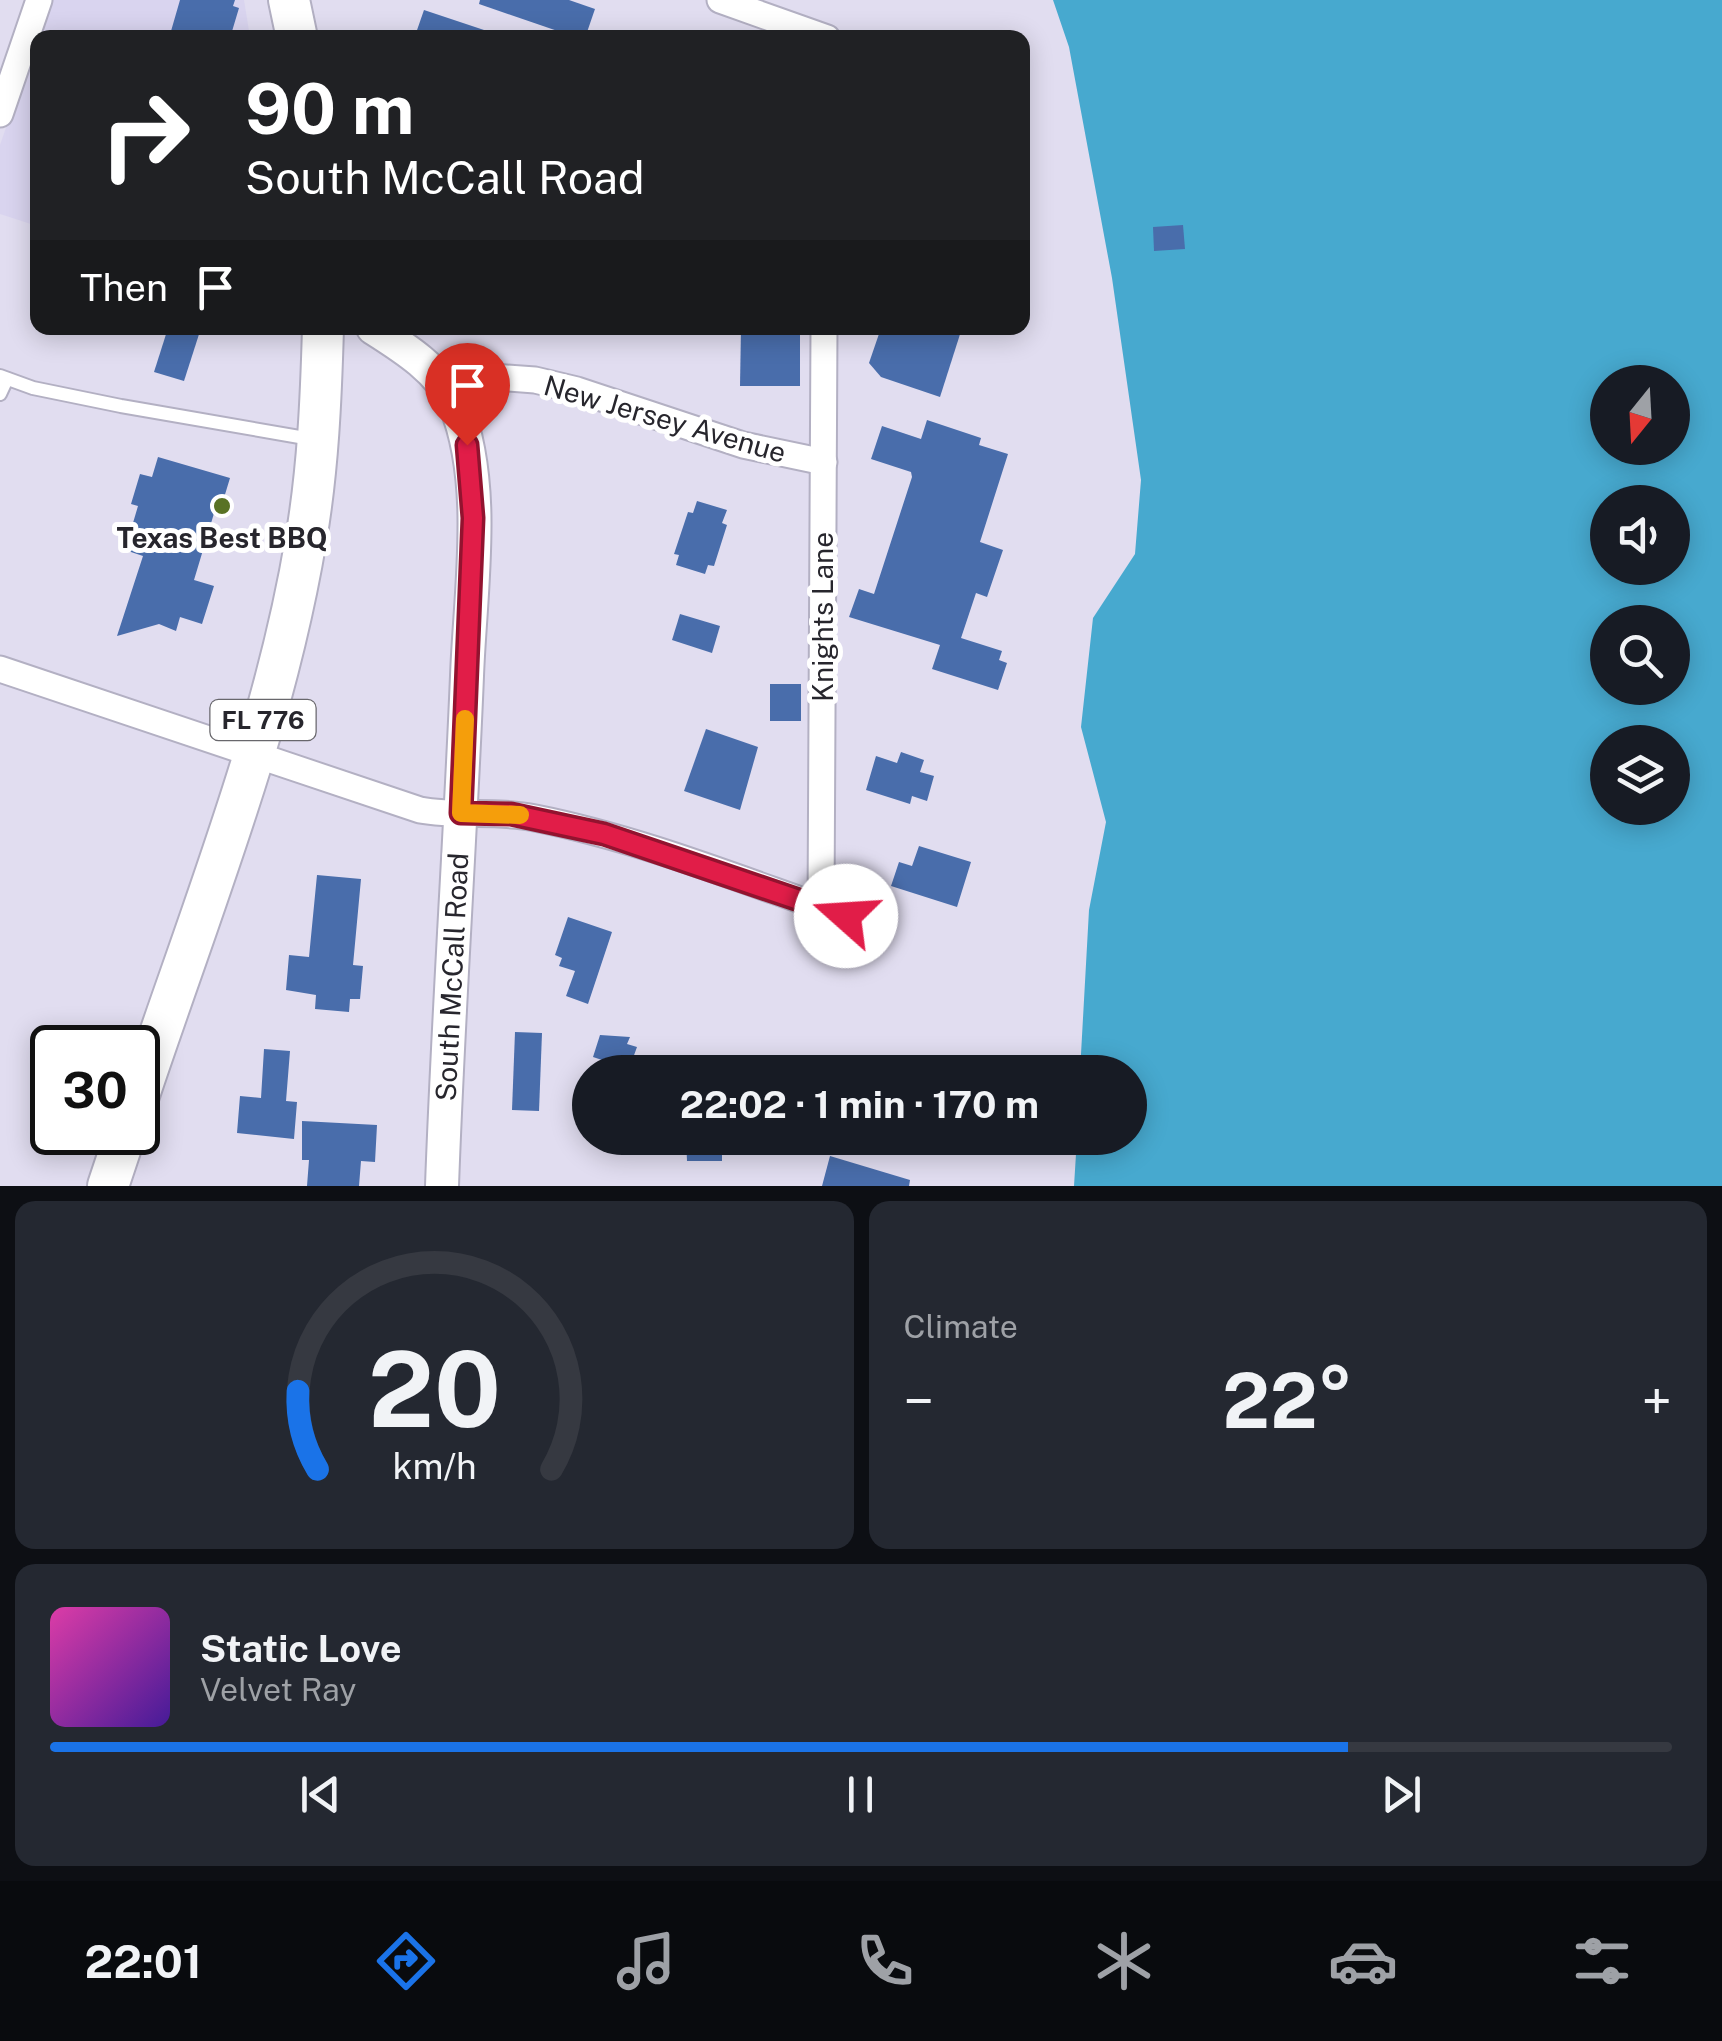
<!DOCTYPE html>
<meta charset="utf-8">
<style>
body{margin:0;font-family:"Public Sans",sans-serif;background:#242831;color:#f1f3f6;height:100vh;display:flex;flex-direction:column;font-size:38px;white-space:nowrap}
*{box-sizing:border-box;margin:0}
p{font-size:32px;color:#9ea1a6}
.icon{flex:none;width:55px;height:55px;fill:none;stroke:currentColor;stroke-width:2;stroke-linecap:round;stroke-linejoin:round}
.map{position:relative;height:1186px;overflow:hidden}
.drawer{display:flex;flex-direction:column;gap:15px;padding:15px;background:#0d0f14;flex:1}
.drawer>*{flex:none}
.guide{position:absolute;left:30px;top:30px;width:1000px;height:305px;border-radius:20px;box-shadow:0 5px 25px #0003;background:#202124;color:#fff;overflow:hidden}
.needle{width:65px;rotate:198deg}
.buttons{position:absolute;left:1590px;top:365px;display:grid;gap:20px}
.buttons a{display:grid;place-items:center;width:100px;height:100px;border-radius:50%;background:#171b24;box-shadow:0 5px 25px #0003;font-size:50px}
.speed{position:absolute;left:30px;top:1025px;display:flex;gap:20px;font-size:50px;font-weight:700;text-align:center}
.speed>*{display:grid;place-content:center;width:130px;height:130px;border-radius:50%;background:#171b24;box-shadow:0 5px 25px #0003;line-height:1}
.speed .limit{border:5px solid #111;border-radius:15px;background:#fff;color:#111}
.pin{position:absolute;display:grid;place-items:center;width:85px;height:85px;color:#fff;margin:-102px -42px;border-radius:50% 50% 50% 0;rotate:-45deg;box-shadow:0 0 10px #0007}
.pin .icon{rotate:45deg}
.me{position:absolute;width:110px;margin:-55px;rotate:289deg;stroke-linejoin:round;filter:drop-shadow(0 0 8px #0008)}
.turn{display:flex;align-items:center;gap:35px;height:210px;padding:0 50px;font-size:45px}
.turn .icon{width:130px;height:130px;stroke-width:2.5}
.turn b{display:block;font-size:70px;line-height:85px}
.then{display:flex;align-items:center;height:95px;padding:0 50px;background:#0003;gap:20px;font-size:38px}
.big{font-size:75px;font-weight:700;line-height:1.1}
.drawer .card{flex:1;display:flex;flex-direction:column;justify-content:center;gap:15px;min-width:0;padding:0 35px;border-radius:20px;background:#242831}
.drawer .dial{align-items:center;gap:0}
.dial svg{height:260px;overflow:visible;fill:none;stroke:#363941;stroke-width:7;stroke-linecap:round;text-anchor:middle}
.dial text{fill:#f1f3f6;stroke:none}
.song{display:flex;align-items:center;gap:30px}
.cover{width:120px;height:120px;border-radius:15px;background:linear-gradient(135deg,hsl(320 70% 55%),hsl(260 70% 35%))}
.played{height:10px;border-radius:5px;background:linear-gradient(90deg,#1a73e8 80%,#363941 80%)}
.keys{display:flex;justify-content:space-around;direction:ltr}
.heat{display:flex;justify-content:space-between;align-items:center;font-size:55px;direction:ltr}
.drawer .tiles{flex:1;display:grid;gap:15px;grid-template-columns:1fr 1fr}
.card:last-child{grid-column:span 2}
.trip{position:absolute;left:572px;top:1055px;width:575px;height:100px;border-radius:50px;background:#171b24;box-shadow:0 5px 25px #0003;font-weight:700;line-height:100px;text-align:center}
.tabs{display:flex;height:160px;justify-content:space-around;align-items:center;background:#090b0e;color:#9ea1a6}
.tabs .icon{width:70px;height:70px}
.tabs .selected{color:#1a73e8}
.tabs b{font-size:45px;color:#f1f3f6}
.map>svg:first-child{display:block}
.built{fill:#d9d4ef}
.water{fill:#47a9cf;fill-rule:evenodd}
.building{fill:#496dab}
.lines{fill:none;stroke-linecap:round;stroke-linejoin:round}
.service-casing{stroke:#b3b0c3;stroke-width:16}
.minor-casing{stroke:#b3b0c3;stroke-width:29}
.tertiary-casing{stroke:#b3b0c3;stroke-width:36}
.primary-casing{stroke:#b3b0c3;stroke-width:44}
.service{stroke:#fff;stroke-width:12}
.minor{stroke:#fff;stroke-width:25}
.tertiary{stroke:#fff;stroke-width:32}
.primary{stroke:#fff;stroke-width:40}
.route-casing{stroke:#92132f;stroke-width:25}
.route{stroke:#e11d48;stroke-width:18}
.slow{stroke:#f59e0b;stroke-width:18}
.poi-dot{fill:#597225;stroke:#fff;stroke-width:4}
.labels{text-anchor:middle;stroke-width:10;stroke-linejoin:round;paint-order:stroke}
.shield{fill:#fff;stroke:#68676c;stroke-width:2.5}
.shield-label{font-size:25px;font-weight:bold;fill:#27262d}
.street-label{font-size:28px;fill:#27262d;stroke:#fff}
.poi-label{font-size:28px;font-weight:bold;fill:#27262d;stroke:#fff}
</style>
<div class="map">
<svg width="1722" height="1186" viewBox="0 0 1722 1186">
<rect width="100%" height="100%" fill="#e1ddf0"/>
<polygon class="built" points="50,0 244,0 250,37 38,38 37,226 0,214 0,145"/>
<path class="water" d="M1053 0H1722V1186H1074L1077 1138H1130V1072H1080L1089 910 1106 822 1081 727 1093 618 1135 554 1141 480 1112 278 1069 47ZM1608 382H1672V448H1608ZM1608 502H1672V568H1608ZM1608 622H1672V688H1608ZM1608 742H1672V808H1608Z"/>
<g class="building">
<polygon points="180,0 235,0 233,6 239,8 230,38 169,38"/>
<polygon points="480,0 569,0 595,9 585,38 578,38 479,4"/>
<polygon points="424,10 493,33 492,38 429,38 416,33"/>
<polygon points="1183,225 1185,249 1154,251 1153,227"/>
<polygon points="168,328 201,328 184,381 154,372"/>
<polygon points="741,328 800,328 800,386 740,386"/>
<polygon points="881,328 962,328 940,397 881,377 869,363"/>
<polygon points="927,420 981,438 979,445 1008,454 980,542 1003,550 987,597 976,593 961,638 1002,651 999,660 1007,663 998,690 932,669 940,645 849,617 859,589 874,594 912,477 911,472 871,459 882,426 921,439"/>
<polygon points="158,457 230,478 220,511 215,510 194,580 214,586 202,624 180,617 176,631 159,624 117,636 143,556 125,550 138,506 131,504 140,474 152,477"/>
<polygon points="697,501 727,510 722,523 727,525 714,566 708,565 705,574 676,565 679,555 674,554 688,512 693,513"/>
<polygon points="680,614 720,626 712,653 672,640"/>
<rect x="770" y="684" width="31" height="37"/>
<polygon points="706,729 758,747 740,810 684,791"/>
<polygon points="901,752 924,760 920,772 934,776 927,801 912,796 910,804 866,790 876,756 897,763"/>
<polygon points="919,846 971,862 957,907 891,886 899,862 912,866"/>
<polygon points="317,875 361,879 353,965 363,966 360,999 350,999 349,1012 315,1009 316,995 286,990 289,955 309,957"/>
<polygon points="568,917 612,932 588,1004 566,996 575,971 559,966 562,958 555,955"/>
<polygon points="515,1032 542,1033 539,1111 512,1110"/>
<polygon points="600,1035 630,1037 627,1044 637,1047 629,1069 593,1057"/>
<polygon points="264,1049 290,1051 286,1101 297,1102 294,1139 237,1133 240,1096 261,1098"/>
<polygon points="302,1121 377,1125 375,1162 361,1161 359,1186 307,1186 309,1160 302,1160"/>
<polygon points="686,1138 722,1138 722,1161 687,1161"/>
<polygon points="830,1156 910,1180 909,1186 822,1186"/>
</g>
<g class="lines">
<defs>
<g id="service">
<polyline points="0,376 33,388 121,406 311,439"/>
<polyline points="0,394 7,379"/>
</g>
<g id="minor">
<polyline points="720,0 827,38"/>
<polyline points="0,114 39,0"/>
<polyline points="450,395 493,377 535,380 577,390 743,445 824,462"/>
<path d="M0 669 420 810C458 817 497 810 535 818 641 839 744 881 846 916"/>
<polyline points="821,907 824,328"/>
</g>
<path id="tertiary" d="M373 328C403 347 440 370 455 404 488 485 470 591 467 676 460 846 448 1016 442 1186"/>
<g id="primary">
<polyline points="289,0 297,38"/>
<path d="M138 1098C199 915 274 731 306 539 318 469 321 399 323 328"/>
<polyline points="108,1186 126,1132"/>
</g>
</defs>
<use href="#service" class="service-casing"/>
<use href="#minor" class="minor-casing"/>
<use href="#tertiary" class="tertiary-casing"/>
<use href="#primary" class="primary-casing"/>
<use href="#service" class="service"/>
<use href="#minor" class="minor"/>
<use href="#tertiary" class="tertiary"/>
<use href="#primary" class="primary"/>
</g>
<g class="lines">
<defs>
<polyline id="route" points="467,445 473,518 461,813 511,814 604,834 846,916"/>
</defs>
<use href="#route" class="route-casing"/>
<use href="#route" class="route"/>
<polyline class="slow" points="465,719 461,813 520,815"/>
</g>
<circle class="poi-dot" cx="222" cy="506" r="10"/>
<g class="labels">
<rect class="shield" x="210.5" y="700" width="105" height="40" rx="8"/>
<g class="shield-label">
<text x="263" y="729">FL 776</text>
</g>
<g class="street-label">
<text transform="translate(665 419) rotate(16)" y="10">New Jersey Avenue</text>
<text transform="translate(823 617) rotate(-90)" y="10">Knights Lane</text>
<text transform="translate(452 977) rotate(-87)" y="10">South McCall Road</text>
</g>
<g class="poi-label">
<text x="222" y="548">Texas Best BBQ</text>
</g>
</g>
</svg>
<div class="buttons">
<a><svg class="needle" viewBox="-14 -14 28 28"><path d="M0-13l5 13h-10z" fill="#e53935"/><path d="M0 13l5-13h-10z" fill="#9ea1a6"/></svg></a>
<a><svg class="icon" aria-label="sound" viewBox="0 0 24 24"><path d="M4 9h4l5-4v14l-5-4H4zM17 9q2 3 0 6"/></svg></a>
<a><svg class="icon" aria-label="search" viewBox="0 0 24 24"><circle cx="10" cy="10" r="6"/><path d="M15 15l6 6"/></svg></a>
<a><svg class="icon" aria-label="layers" viewBox="0 0 24 24"><path d="M12 4l9 5-9 5-9-5zM3 14l9 5 9-5"/></svg></a>
</div>
<div class="speed"><div class="limit">30</div></div>
<div class="pin" style="left:467px;top:445px;background:#d93025"><svg class="icon" aria-label="arrive" viewBox="0 0 24 24"><path d="M6 21V4h12l-3 4 3 4H6"/></svg></div>
<svg class="me" style="left:846px;top:916px" viewBox="-20 -20 40 40"><circle r="19" fill="#fff"/><path d="M0-13L10 11 0 6-10 11z" fill="#e11d48"/></svg>
<div class="trip">22:02 · 1 min · 170 m</div>
<div class="guide">
<div class="turn"><svg class="icon" aria-label="right" viewBox="0 0 24 24"><path d="M7 20v-9h11M14 6l5 5-5 5"/></svg><div><b>90 m</b>South McCall Road</div></div>
<div class="then">Then<svg class="icon" aria-label="arrive" viewBox="0 0 24 24"><path d="M6 21V4h12l-3 4 3 4H6"/></svg></div>
</div>
</div>
<section class="drawer">
<div class="tiles">
<div class="card dial"><svg viewBox="0 0 100 80">
<path d="M14 69A42 42 0 1 1 86 69"/>
<path d="M14 69A42 42 0 0 1 8 45" stroke="#1a73e8"/>
<text x="50" y="56" font-size="32" font-weight="700">20</text>
<text x="50" y="72" font-size="11">km/h</text>
</svg></div>
<div class="card"><p>Climate</p>
<div class="heat"><a>−</a><b class="big">22°</b><a>+</a></div>
</div>
<div class="card">
<div class="song"><i class="cover"></i><div><b>Static Love</b><p>Velvet Ray</p></div></div>
<div class="played"></div>
<div class="keys"><svg class="icon" aria-label="previous" viewBox="0 0 24 24"><path d="M18 5L8 12l10 7zM5 5v14"/></svg><svg class="icon" aria-label="pause" viewBox="0 0 24 24"><path d="M8 5v14M16 5v14"/></svg><svg class="icon" aria-label="next" viewBox="0 0 24 24"><path d="M6 5l10 7-10 7zM19 5v14"/></svg></div>
</div>
</div>
</section>
<nav class="tabs">
<b>22:01</b>
<svg class="icon selected" aria-label="directions" viewBox="0 0 24 24"><path d="M12 3l9 9-9 9-9-9zM9 14v-3h6M13 9l2 2-2 2"/></svg>
<svg class="icon" aria-label="music" viewBox="0 0 24 24"><path d="M9 18V5l10-2v13"/><circle cx="6" cy="18" r="3"/><circle cx="16" cy="16" r="3"/></svg>
<svg class="icon" aria-label="phone" viewBox="0 0 24 24"><path d="M5 4h4l2 5-3 2q2 4 5 5l2-3 5 2v4C11 20 4 13 5 4z"/></svg>
<svg class="icon" aria-label="climate" viewBox="0 0 24 24"><path d="M12 3v18M4 7l16 10M4 17L20 7"/></svg>
<svg class="icon" aria-label="car" viewBox="0 0 24 24"><path d="M5 17H2v-5l4-1 3-4h7l3 4 3 1v5h-3M9 17h6M6 11h13"/><circle cx="7" cy="17" r="2"/><circle cx="17" cy="17" r="2"/></svg>
<svg class="icon" aria-label="filters" viewBox="0 0 24 24"><path d="M4 7h16M4 17h16"/><circle cx="9" cy="7" r="2"/><circle cx="15" cy="17" r="2"/></svg>
</nav>
